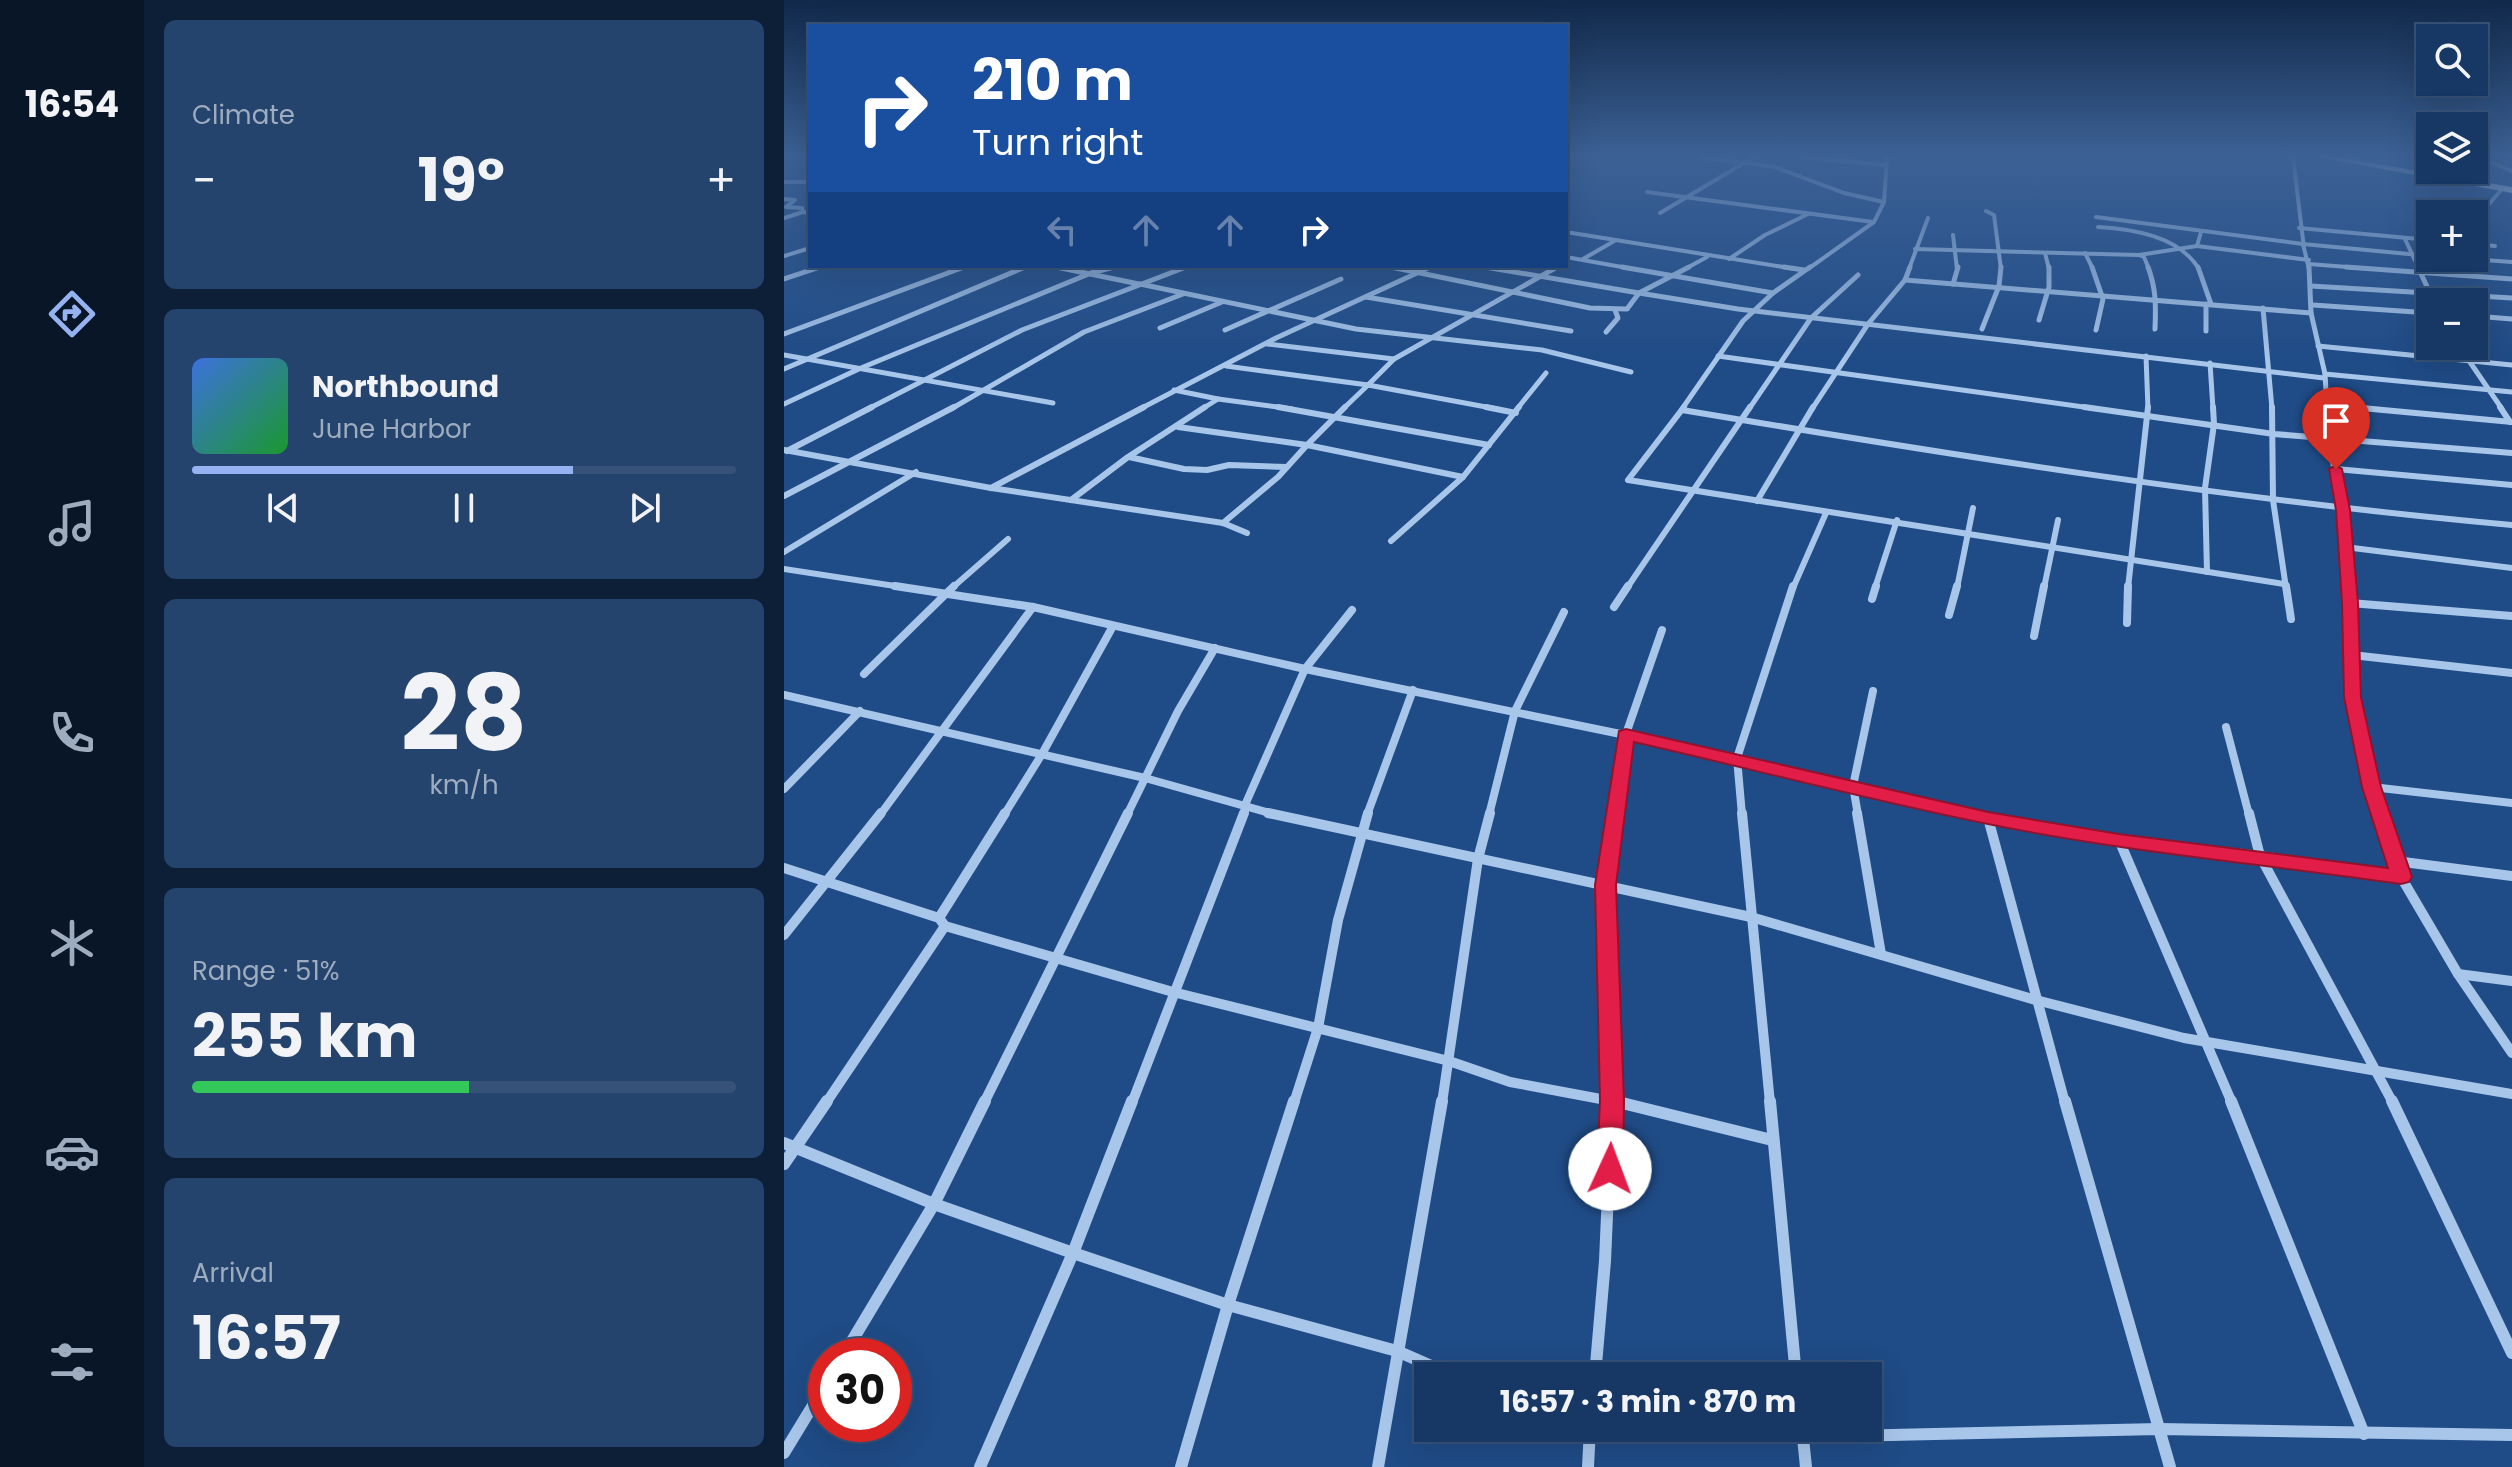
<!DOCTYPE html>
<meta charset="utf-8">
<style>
body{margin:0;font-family:Poppins,sans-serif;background:#24436d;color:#f1f3f6;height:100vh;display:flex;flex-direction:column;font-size:30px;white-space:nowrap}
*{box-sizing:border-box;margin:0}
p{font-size:26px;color:#9eacbf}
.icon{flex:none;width:44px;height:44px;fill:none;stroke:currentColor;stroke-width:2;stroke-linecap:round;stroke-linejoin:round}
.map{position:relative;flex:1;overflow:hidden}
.panel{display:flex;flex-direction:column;gap:20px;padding:20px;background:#0d1f37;width:640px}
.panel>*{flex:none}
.hud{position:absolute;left:24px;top:24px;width:760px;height:244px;border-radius:0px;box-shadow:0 8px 32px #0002,0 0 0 2px #365278;background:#1a4fa0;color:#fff;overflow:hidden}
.tools{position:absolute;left:1632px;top:24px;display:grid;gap:16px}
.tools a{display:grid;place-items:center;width:72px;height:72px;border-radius:0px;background:#173864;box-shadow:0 8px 32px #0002,0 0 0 2px #365278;font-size:40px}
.speed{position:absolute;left:24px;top:1338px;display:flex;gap:16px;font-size:40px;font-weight:700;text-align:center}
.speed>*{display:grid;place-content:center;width:104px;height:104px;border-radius:50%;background:#173864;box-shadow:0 8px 32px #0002,0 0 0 2px #365278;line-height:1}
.speed .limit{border:12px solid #d22;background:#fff;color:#111}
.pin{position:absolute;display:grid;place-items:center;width:68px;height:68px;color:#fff;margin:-82px -34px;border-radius:50% 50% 50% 0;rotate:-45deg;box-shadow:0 0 8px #0007}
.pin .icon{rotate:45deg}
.me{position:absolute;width:88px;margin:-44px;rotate:2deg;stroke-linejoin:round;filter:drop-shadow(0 0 6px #0008)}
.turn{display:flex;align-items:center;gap:28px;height:168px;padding:0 32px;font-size:36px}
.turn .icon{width:104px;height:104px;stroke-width:2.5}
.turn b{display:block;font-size:56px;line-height:68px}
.lanes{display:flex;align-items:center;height:76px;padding:0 32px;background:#0003;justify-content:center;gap:40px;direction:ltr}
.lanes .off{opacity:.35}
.big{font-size:60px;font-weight:700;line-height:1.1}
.panel .widget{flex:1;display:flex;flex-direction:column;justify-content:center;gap:12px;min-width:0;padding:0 28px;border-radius:12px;background:#24436d}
.panel .dial{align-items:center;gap:0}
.dial b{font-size:104px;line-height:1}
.song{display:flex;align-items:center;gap:24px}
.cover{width:96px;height:96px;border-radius:12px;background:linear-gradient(135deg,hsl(220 70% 55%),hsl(130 70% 35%))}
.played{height:8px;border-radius:4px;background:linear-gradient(90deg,#95b2f1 70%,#365278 70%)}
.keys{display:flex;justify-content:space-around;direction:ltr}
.heat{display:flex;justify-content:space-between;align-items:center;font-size:44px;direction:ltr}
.charge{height:12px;border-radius:6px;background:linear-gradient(90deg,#34c759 51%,#365278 0)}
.trip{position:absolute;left:630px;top:1362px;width:468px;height:80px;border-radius:0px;background:#173864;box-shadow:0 8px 32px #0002,0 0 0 2px #365278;font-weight:700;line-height:80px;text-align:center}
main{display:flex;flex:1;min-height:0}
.tab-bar{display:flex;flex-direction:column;width:144px;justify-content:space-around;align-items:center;background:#091628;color:#9eacbf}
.tab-bar .icon{width:56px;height:56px}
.tab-bar .selected{color:#95b2f1}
.tab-bar b{font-size:36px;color:#f1f3f6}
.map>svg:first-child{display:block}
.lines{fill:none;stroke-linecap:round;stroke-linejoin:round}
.street-far5{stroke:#a8c6ea;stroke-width:4}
.street-far4{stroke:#a8c6ea;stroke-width:5}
.street-far3{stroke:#a8c6ea;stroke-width:6}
.street-far2{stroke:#a8c6ea;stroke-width:8}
.street-far1{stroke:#a8c6ea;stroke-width:10}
.street{stroke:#a8c6ea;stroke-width:12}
.primary{fill:#ecf3fe;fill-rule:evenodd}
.route{fill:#e11d48;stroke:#92132f;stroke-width:2}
</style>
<main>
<nav class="tab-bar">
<b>16:54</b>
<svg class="icon selected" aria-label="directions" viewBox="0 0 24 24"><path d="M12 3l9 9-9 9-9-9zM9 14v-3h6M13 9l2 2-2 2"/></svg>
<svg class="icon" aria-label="music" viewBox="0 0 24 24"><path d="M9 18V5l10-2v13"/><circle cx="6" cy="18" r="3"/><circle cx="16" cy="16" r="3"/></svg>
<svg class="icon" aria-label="phone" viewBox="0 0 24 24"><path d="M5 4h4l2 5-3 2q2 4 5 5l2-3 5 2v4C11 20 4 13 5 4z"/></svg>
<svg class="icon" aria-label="climate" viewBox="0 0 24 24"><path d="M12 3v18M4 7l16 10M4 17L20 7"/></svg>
<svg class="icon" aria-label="car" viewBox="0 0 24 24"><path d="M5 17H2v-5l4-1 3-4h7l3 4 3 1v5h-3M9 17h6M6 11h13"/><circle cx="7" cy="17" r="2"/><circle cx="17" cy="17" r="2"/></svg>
<svg class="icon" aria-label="filters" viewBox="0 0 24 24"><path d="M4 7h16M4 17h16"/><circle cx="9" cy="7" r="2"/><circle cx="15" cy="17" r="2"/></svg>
</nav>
<section class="panel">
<div class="widget"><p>Climate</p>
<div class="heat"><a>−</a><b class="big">19°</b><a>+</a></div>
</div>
<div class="widget">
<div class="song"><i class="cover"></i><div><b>Northbound</b><p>June Harbor</p></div></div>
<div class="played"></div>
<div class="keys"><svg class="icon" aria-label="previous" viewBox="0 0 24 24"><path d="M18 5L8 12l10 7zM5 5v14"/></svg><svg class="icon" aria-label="pause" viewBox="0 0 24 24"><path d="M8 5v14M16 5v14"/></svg><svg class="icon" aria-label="next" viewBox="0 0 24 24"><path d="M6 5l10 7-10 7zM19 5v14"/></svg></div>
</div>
<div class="widget dial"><b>28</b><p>km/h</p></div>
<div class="widget"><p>Range · 51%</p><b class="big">255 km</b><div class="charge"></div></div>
<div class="widget"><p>Arrival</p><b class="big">16:57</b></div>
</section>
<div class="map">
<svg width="1728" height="1467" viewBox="0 0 1728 1467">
<rect width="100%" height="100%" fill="#1f4b86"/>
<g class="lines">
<g class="street-far5">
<polyline points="916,157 991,167 1060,193 1100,202"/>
<polyline points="1019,157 1101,165"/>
<polyline points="1509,157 1520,248"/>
<polyline points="1569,157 1574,160"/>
<polyline points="1629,157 1646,166"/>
<polyline points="1695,157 1728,171"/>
<polyline points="1653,170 1661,175"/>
<polyline points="0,182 26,182"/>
<polyline points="863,192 1089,222"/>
<polyline points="0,199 11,200 2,207 18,208 19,212 26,213"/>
<polyline points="1202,211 1210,215 1217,269"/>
<polyline points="876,213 970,157"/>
<polyline points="1312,217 1519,244 1646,256"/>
<polyline points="0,218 19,212"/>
<polyline points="1690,221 1719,188"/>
<path d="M1314 227C1349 229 1395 236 1415 269"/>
<polyline points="1515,228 1646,240"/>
<polyline points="782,232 1012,269"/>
<polyline points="1169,235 1173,269"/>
<polyline points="1621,239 1635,269"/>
<polyline points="1519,244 1525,269"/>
<polyline points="1690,244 1711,246"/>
<polyline points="1413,246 1525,260"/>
<polyline points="1131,249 1355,255 1413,246 1417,232"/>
<polyline points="1261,253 1265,269"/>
<polyline points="1301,253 1309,269"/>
<polyline points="1355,255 1360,257 1365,269"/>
<polyline points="0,256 26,248"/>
<polyline points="782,257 849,269"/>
<polyline points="1672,258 1728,262"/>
<polyline points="799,259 832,240"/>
<polyline points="945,259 981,235 1024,214"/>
<polyline points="1525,264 1589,269"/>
<polyline points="268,266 281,269"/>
<polyline points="604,266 616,269"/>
<polyline points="697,266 713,269"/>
<polyline points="30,269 38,266"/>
<polyline points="175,269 182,266"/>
<polyline points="237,269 243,266"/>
<polyline points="323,269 333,266"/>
<polyline points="397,269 404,266"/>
<polyline points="642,269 648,266"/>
<polyline points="769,269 774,266"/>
<polyline points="901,269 923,257"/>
<polyline points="1024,269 1090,222 1100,202 1103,157"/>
<polyline points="1125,269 1144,218"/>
</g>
<g class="street-far4">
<polyline points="272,267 355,284"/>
<polyline points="607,267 806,308 843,309 855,293 954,309 1540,378"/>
<polyline points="701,267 855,293 905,267"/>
<polyline points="838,267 989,293"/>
<polyline points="1000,267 1020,270"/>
<polyline points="1308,267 1319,299 1312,330"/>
<path d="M1364 267C1372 288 1372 305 1371 329"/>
<polyline points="1414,267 1427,304"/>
<polyline points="1525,267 1527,313 1541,374 1543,409"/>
<polyline points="1562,267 1728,279"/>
<polyline points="1634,267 1650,302"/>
<polyline points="0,279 36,267"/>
<polyline points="1121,280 1527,313"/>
<polyline points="356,284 572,329 758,350 847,372"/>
<polyline points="1169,284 1174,267"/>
<polyline points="1527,286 1728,298"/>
<polyline points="582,297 787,331"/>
<polyline points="1422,304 1422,331"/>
<polyline points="1529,305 1646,313"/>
<polyline points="1479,308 1488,409"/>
<polyline points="1690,316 1728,319"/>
<polyline points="1255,320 1265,287 1265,267"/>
<polyline points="376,328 438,302"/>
<polyline points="1198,329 1215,286 1217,267"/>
<polyline points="441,330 557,279"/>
<polyline points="822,332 834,318 831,310"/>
<polyline points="0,334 180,267"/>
<polyline points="483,344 610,359"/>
<polyline points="1534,346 1728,365"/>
<polyline points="1675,346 1718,409"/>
<polyline points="0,355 269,403"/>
<polyline points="934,356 1314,409"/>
<polyline points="1362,356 1364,409"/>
<polyline points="1426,363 1429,409"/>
<polyline points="442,366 584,385 559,409"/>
<polyline points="0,369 241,267"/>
<polyline points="1541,374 1728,392"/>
<polyline points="584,385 610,359 773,267"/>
<polyline points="584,385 713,409"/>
<polyline points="390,390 434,399 418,409"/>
<polyline points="434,399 508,409"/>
<polyline points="0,404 77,368 307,273 330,267"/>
<polyline points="1541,405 1589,409"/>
<polyline points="84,409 238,330 402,267"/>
<polyline points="167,409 300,332 399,294"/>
<polyline points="356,409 492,338 646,267"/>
<polyline points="733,409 762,373"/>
<polyline points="898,409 959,321 989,293 1026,267"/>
<polyline points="965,409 1027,318 1074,275"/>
<polyline points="1028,409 1084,324 1121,280 1126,267"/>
</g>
<g class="street-far3">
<polyline points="494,407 705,445"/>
<polyline points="561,407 523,445 679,477 607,541"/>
<polyline points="702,407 732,413"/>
<polyline points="900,407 844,480 1500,584"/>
<polyline points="1300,407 1490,434 1728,453"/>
<polyline points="1488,407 1489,500 1502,588"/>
<polyline points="1543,407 1544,438 1559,510 1563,588"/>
<polyline points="1567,407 1728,422"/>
<polyline points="1716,407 1726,422"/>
<path d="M898 410C1173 456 1450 500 1728 525"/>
<polyline points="394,427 523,445 494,477 439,523"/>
<polyline points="0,450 207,488 439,523 463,533"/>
<polyline points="3,451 88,407"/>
<polyline points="345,457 400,469 423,470 445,465 502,467"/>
<polyline points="1552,469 1728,485"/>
<polyline points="679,477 735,407"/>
<polyline points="207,488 360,407"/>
<polyline points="0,496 170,407"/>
<polyline points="287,500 344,457 421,407"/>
<polyline points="973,501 1029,407"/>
<polyline points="1561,547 1728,568"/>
<polyline points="0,552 132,472"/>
<polyline points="0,569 124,588"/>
<polyline points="1423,572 1421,488 1430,424 1429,407"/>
<polyline points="168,588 224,539"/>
<polyline points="843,588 966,407"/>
<polyline points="1009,588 1042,513"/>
<polyline points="1091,588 1113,520"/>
<polyline points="1173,588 1189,508"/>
<polyline points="1260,588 1274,520"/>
<polyline points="1344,588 1364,407"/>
</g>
<g class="street-far2">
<polyline points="111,586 249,607 521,669 953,758 1190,815"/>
<polyline points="1502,586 1507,619"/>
<polyline points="1563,586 1568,697 1597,815"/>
<polyline points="1088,599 1092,586"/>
<polyline points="1566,603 1728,616"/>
<polyline points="830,607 844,586"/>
<polyline points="1165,615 1173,586"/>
<polyline points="1343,623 1344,586"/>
<polyline points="1250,636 1260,586"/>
<polyline points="1568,655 1728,673"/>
<polyline points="80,674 170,586"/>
<polyline points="0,695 361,778 493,815"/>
<polyline points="1442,727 1465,815"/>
<polyline points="1588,787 1728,803"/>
<polyline points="0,789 76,711"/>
<polyline points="461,805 521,669 568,610"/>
<polyline points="96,815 249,607"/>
<polyline points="220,815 258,754 329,626"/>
<polyline points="343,815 394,711 431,648"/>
<polyline points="459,815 462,808"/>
<polyline points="583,815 629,690"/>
<polyline points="705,815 731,711 780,612"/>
<polyline points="831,815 842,734 878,630"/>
<polyline points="958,815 953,758 1009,586"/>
<polyline points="1074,815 1069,786 1089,691"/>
</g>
<g class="street-far1">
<polyline points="484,813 967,917 1252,1000 1400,1038 1728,1094"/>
<polyline points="958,813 986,1103"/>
<polyline points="1073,813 1097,954"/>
<polyline points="1182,813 1335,840 1476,856 1617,877"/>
<polyline points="1465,813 1476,856 1609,1103"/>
<polyline points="1596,813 1617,877 1674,974 1728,1053"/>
<polyline points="1204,818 1281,1103"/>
<polyline points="1335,840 1448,1103"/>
<polyline points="1612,861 1728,876"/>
<polyline points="0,868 155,918 161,926 389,992 665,1061 726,1082 838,1103"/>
<polyline points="155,918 221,813"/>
<polyline points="0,935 97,813"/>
<polyline points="1674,974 1728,981"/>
<polyline points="42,1103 161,926"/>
<polyline points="200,1103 344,813"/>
<polyline points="348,1103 460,813"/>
<polyline points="510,1103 534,1028 554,920 584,813"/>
<polyline points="658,1103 694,859 706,813"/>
<polyline points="828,1103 822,885 832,813"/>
</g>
<g class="street">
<polyline points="830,1101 988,1140"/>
<polyline points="986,1101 1012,1376"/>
<polyline points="1281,1101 1386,1467"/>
<polyline points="1447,1101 1580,1434"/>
<polyline points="1608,1101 1728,1353"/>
<polyline points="0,1143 150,1204 289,1253 444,1305 613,1351 670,1376"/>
<polyline points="0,1164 43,1101"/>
<polyline points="59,1356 150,1204 201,1101"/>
<polyline points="811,1376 821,1261 828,1101"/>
<polyline points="899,1428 1018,1437 1376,1429 1728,1435"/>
<polyline points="1018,1428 1022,1467"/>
<polyline points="0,1453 42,1384"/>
<polyline points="196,1467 289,1253 348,1101"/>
<polyline points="397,1467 444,1305 510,1101"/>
<polyline points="594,1467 658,1101"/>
<polyline points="804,1467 806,1428"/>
</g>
<polygon class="primary" points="1534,157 1552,157 1728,187 1728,193"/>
</g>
<linearGradient id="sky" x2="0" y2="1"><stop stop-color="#11294a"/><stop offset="0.43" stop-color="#3c6195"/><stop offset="1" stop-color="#3c6195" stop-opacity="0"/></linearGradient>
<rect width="1728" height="362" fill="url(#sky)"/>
<path class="route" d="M1552 465 1558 469 1566 510 1574 603 1577 697 1597 787 1628 877 1625 882 1617 884C1480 864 1340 852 1204 824 1085 800 968 769 850 742L832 885 840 1100 839 1169 835 1176 826 1180 817 1176 813 1169 816 1100 811 885 835 731 842 729 1204 812 1335 834 1604 868 1578 787 1560 697 1558 603 1552 510 1545 469Z"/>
</svg>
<div class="tools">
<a><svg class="icon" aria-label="search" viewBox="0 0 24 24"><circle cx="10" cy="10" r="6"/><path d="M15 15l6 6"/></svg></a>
<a><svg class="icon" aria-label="layers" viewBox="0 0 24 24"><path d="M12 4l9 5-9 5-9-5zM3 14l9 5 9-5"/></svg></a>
<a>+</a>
<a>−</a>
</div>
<div class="speed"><div class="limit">30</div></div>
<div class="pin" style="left:1552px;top:469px;background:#d93025"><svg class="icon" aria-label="arrive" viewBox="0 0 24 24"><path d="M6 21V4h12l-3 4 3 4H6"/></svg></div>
<svg class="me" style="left:826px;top:1169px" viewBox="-20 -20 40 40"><circle r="19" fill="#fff"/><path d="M0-13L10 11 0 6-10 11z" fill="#e11d48"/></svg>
<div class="trip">16:57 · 3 min · 870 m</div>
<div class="hud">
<div class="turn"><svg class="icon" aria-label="right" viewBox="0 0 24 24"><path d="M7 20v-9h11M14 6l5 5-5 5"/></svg><div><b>210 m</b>Turn right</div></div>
<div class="lanes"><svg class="icon off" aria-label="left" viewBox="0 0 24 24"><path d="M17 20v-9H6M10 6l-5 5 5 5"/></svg><svg class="icon off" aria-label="ahead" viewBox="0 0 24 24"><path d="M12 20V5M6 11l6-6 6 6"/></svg><svg class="icon off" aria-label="ahead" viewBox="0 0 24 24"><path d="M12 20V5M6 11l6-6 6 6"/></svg><svg class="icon" aria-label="right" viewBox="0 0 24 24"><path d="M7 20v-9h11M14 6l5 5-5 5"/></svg></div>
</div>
</div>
</main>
